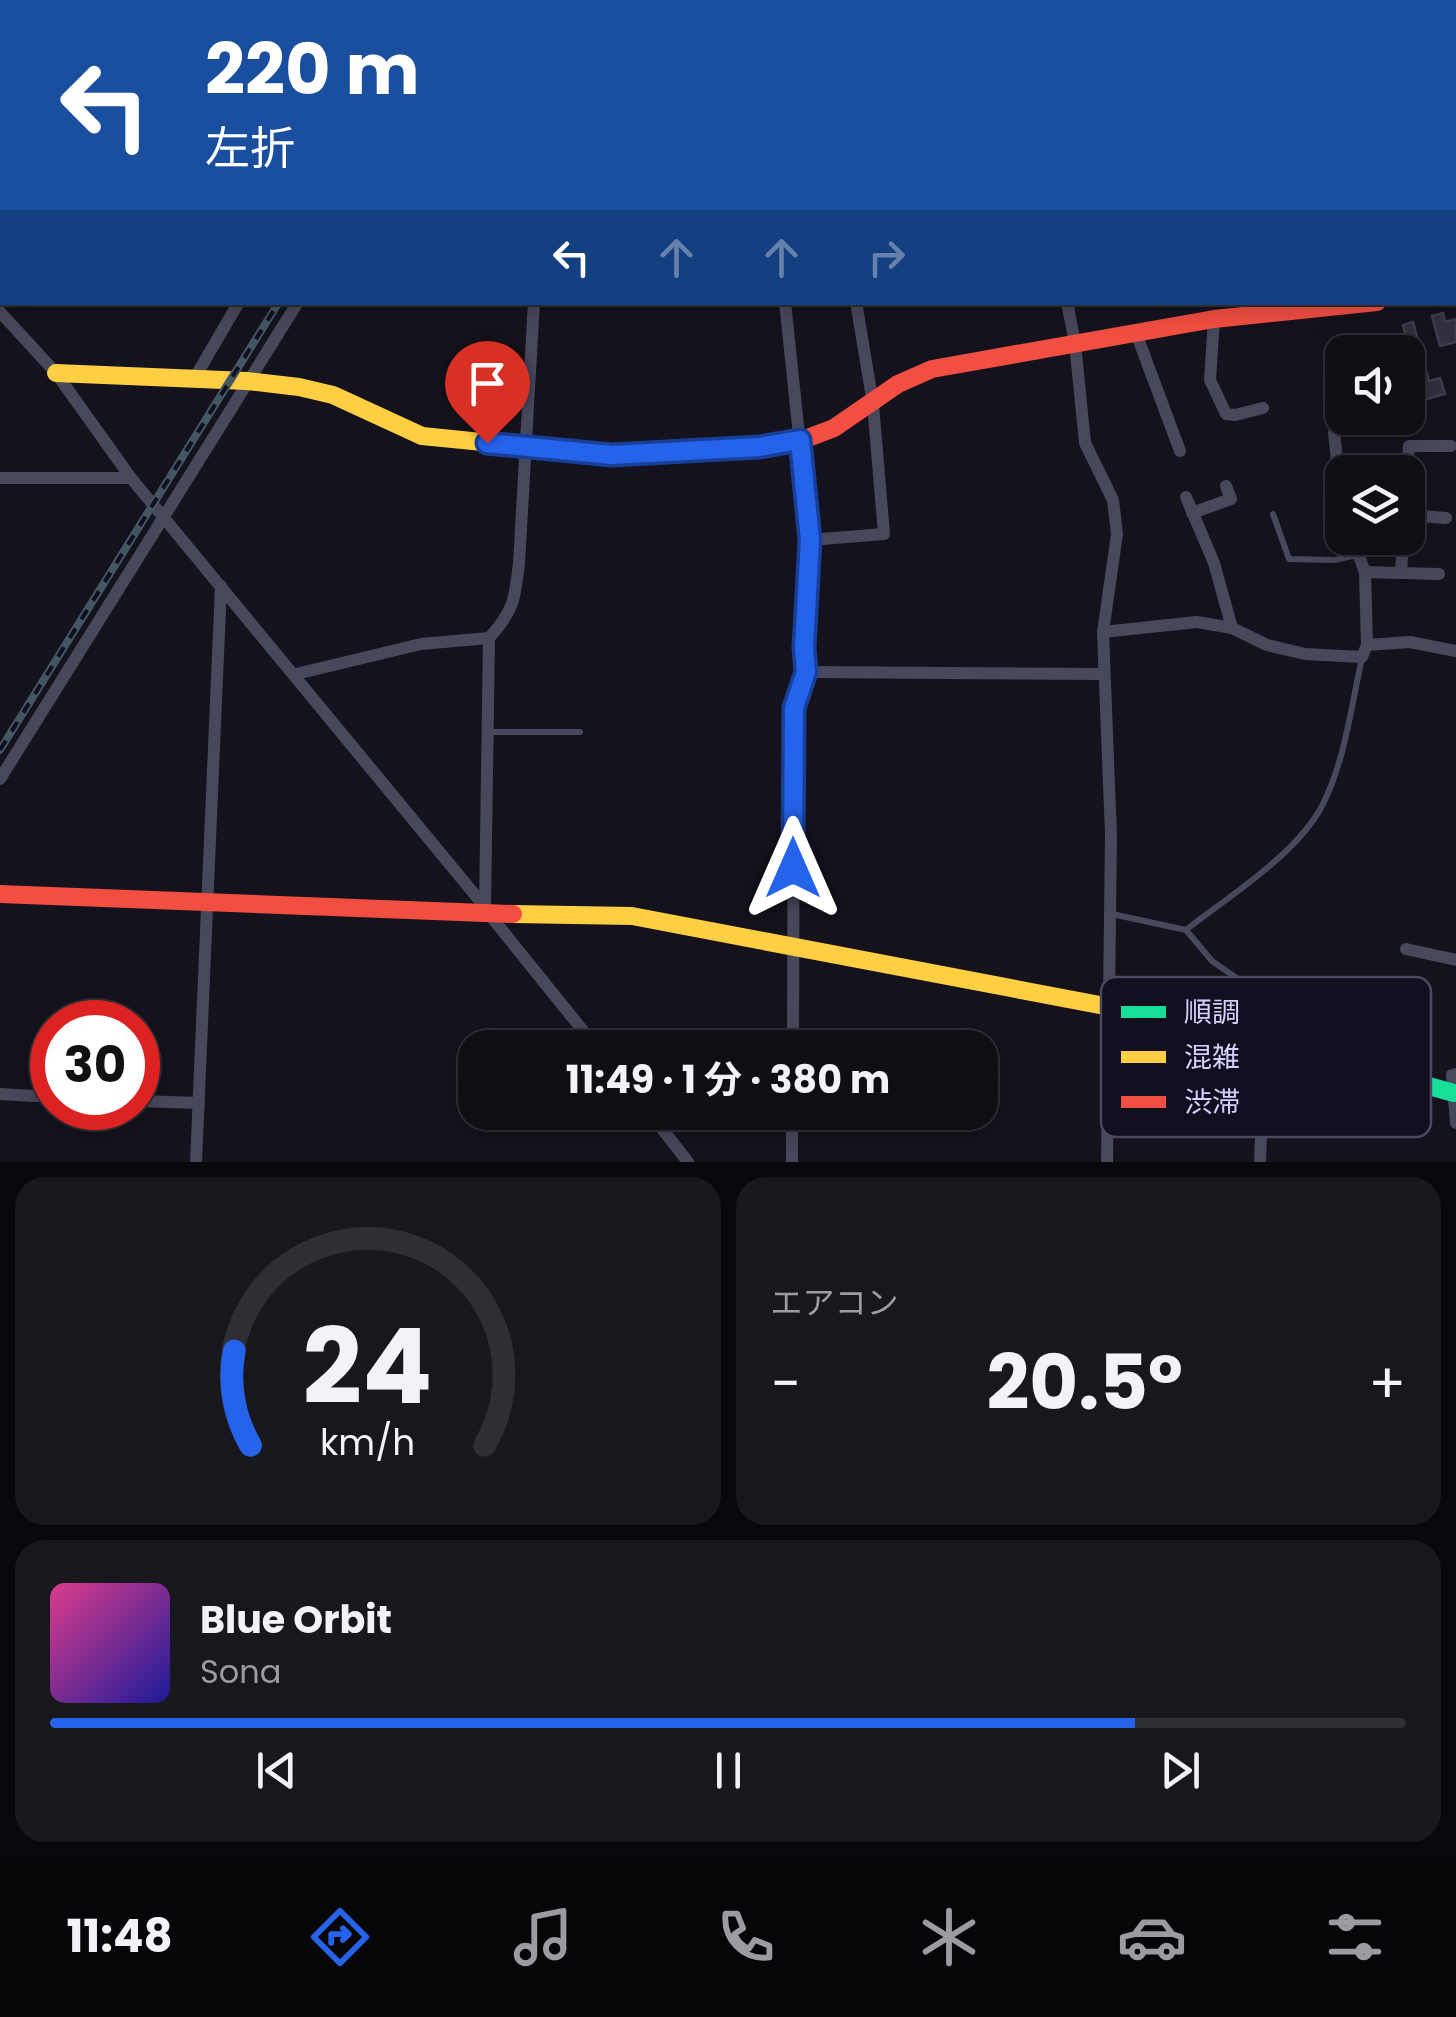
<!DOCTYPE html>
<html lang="ja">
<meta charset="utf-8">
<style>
body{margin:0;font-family:Poppins,"Noto Sans JP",sans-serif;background:#18171e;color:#f1f3f6;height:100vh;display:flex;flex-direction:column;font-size:38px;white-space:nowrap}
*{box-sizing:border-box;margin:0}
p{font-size:32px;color:#9b9ca0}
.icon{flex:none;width:55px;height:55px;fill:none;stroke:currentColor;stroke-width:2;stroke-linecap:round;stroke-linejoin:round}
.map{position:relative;height:1162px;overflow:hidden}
.details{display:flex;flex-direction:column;gap:15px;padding:15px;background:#08080c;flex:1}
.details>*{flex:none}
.hud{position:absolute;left:0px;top:0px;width:1458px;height:305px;box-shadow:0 5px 25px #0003,0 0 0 2px #2f2e34;background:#1a4fa0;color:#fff;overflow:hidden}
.tools{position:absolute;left:1325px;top:335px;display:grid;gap:20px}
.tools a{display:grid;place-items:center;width:100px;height:100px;border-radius:20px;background:#0f0e15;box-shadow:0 5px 25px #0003,0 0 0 2px #2f2e34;font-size:50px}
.speed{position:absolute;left:30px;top:1000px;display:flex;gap:20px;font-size:50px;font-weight:700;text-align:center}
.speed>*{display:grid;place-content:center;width:130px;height:130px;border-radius:50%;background:#0f0e15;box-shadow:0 5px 25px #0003,0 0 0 2px #2f2e34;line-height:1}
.speed .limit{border:15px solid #d22;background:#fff;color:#111}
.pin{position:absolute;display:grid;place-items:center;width:85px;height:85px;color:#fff;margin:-102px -42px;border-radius:50% 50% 50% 0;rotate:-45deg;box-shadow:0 0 10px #0007}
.pin .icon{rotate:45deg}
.me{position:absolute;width:110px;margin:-55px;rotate:0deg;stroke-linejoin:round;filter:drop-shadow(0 0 8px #0008)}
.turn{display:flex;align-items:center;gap:35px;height:210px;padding:0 40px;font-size:45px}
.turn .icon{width:130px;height:130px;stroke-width:2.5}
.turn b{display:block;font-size:70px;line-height:85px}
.lanes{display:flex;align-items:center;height:95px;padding:0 40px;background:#0003;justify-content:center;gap:50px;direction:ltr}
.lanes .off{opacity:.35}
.big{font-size:75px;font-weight:700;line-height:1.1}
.details .widget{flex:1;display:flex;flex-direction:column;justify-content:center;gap:15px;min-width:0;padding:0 35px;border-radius:30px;background:#18171e}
.details .dial{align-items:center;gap:0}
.dial svg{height:260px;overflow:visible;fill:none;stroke:#2f2e34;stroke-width:7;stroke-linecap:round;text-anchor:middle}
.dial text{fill:#f1f3f6;stroke:none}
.song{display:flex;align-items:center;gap:30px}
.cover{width:120px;height:120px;border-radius:15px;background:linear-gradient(135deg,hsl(330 70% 55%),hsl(240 70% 35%))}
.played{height:10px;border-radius:5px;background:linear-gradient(90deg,#2563eb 80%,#2f2e34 80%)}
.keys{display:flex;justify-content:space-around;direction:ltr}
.heat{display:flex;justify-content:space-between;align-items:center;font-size:55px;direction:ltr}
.details .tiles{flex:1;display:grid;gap:15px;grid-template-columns:1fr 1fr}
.widget:last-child{grid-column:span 2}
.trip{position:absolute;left:458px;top:1030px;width:540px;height:100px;border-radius:30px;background:#0f0e15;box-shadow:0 5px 25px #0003,0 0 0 2px #2f2e34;font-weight:700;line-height:100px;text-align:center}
.dock{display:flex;height:160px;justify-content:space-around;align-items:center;background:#060608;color:#9b9ca0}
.dock .icon{width:70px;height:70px}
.dock .current{color:#2563eb}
.dock b{font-size:45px;color:#f1f3f6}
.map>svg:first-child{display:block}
.building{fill:#32303e;stroke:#3f3c4f;stroke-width:2.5}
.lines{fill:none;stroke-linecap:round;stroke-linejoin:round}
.lane{stroke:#48485c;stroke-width:6}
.street{stroke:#48485c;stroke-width:12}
.fast{stroke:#16e098;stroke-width:18}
.slow{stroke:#ffcf43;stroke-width:18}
.jam{stroke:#f24e42;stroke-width:18}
.rail-casing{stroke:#425663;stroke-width:8}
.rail{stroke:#110e20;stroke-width:4;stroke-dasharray:11;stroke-linecap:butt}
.route-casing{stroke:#184099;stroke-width:25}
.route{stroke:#2563eb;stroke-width:18}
.key{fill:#110e20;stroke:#4b4862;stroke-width:2.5}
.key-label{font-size:28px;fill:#d3d0fc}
</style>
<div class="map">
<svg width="1456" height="1162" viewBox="0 0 1456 1162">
<rect width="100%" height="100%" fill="#14121c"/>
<g class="building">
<polygon points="1443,313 1445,322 1456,319 1456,342 1440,346 1432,316"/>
<polygon points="1413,322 1429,381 1440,378 1445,394 1420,401 1403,325"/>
</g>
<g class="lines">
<g class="lane">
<polyline points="1273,514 1289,559 1335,560 1357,555"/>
<polyline points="489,732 580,732"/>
<path d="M1112 914 1186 930C1229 896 1296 855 1322 806 1345 761 1351 707 1362 658"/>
<polyline points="1186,930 1212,961 1289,1014 1302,1041"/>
</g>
<g class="street">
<polyline points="525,0 525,2"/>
<polyline points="1232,0 1232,2"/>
<polyline points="119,2 122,0"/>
<polyline points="427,2 429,0"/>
<polyline points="488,2 490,0"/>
<polyline points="753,2 753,0"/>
<polyline points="1054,2 1054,0"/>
<polyline points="1383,2 1390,0"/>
<polyline points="0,95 2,93"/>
<polyline points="1455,287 1456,286"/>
<polyline points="785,302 810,540 804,647 806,672 794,708 793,1048"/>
<polyline points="1067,302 1075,343 1085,443 1113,500 1117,534 1103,632 1111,835 1107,1162"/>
<polyline points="0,312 56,373 131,478 485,907"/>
<polyline points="1214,319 1210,380 1226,414 1235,415 1263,408"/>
<polyline points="1136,333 1180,451"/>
<polyline points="194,379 239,302"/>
<polyline points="1334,433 1342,506"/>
<polyline points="1407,472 1409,446 1451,446"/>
<polyline points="0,478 131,478"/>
<polyline points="1186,497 1214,563 1232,628"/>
<polyline points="1192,513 1231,499 1226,486"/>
<polyline points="1408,515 1446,518"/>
<polyline points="1352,538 1365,572 1367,645"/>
<polyline points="810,540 884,534 873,404 856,302"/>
<polyline points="1365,572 1439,574"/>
<polyline points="1401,573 1403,538"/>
<polyline points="1103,632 1197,622 1232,628 1267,645 1305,654 1362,657 1367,645 1410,642 1456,651"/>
<polyline points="806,672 1103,674"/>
<path d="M296 674 421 644 489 638C514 611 515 598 519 563L534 302"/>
<polyline points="0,779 298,302"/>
<polyline points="485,907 489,638"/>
<polyline points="489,914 597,1048"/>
<polyline points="1406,949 1456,960"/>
<polyline points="1456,1074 1452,1075 1456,1123"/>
<polyline points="0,1094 52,1097"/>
<polyline points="138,1101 199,1103"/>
<polyline points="649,1112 688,1162"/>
<polyline points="196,1162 221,586"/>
<polyline points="792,1162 792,1112"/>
<polyline points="1260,1162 1265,1038"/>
</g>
<g class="fast">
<polyline points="50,2 53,0"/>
<polyline points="1268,1037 1304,1044 1382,1073 1454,1093"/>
</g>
<g class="slow">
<polyline points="1429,0 1430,2"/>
<polyline points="0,3 4,0"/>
<polyline points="0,41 2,40"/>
<polyline points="56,373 247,381 299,387 333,395 422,436 612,455 756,447"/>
<polyline points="513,914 632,916 1268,1037"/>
</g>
<g class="jam">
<polyline points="1455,94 1456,98"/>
<polyline points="756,447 800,441 834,428 898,384 932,369 1214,319 1377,302"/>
<polyline points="0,894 513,914"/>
</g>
<defs>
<g id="rail">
<polyline points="454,2 456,0"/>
<polyline points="0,750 279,302"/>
</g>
</defs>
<use href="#rail" class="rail-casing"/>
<use href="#rail" class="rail"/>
</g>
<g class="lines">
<defs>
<polyline id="route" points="487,443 612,455 759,447 800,440 810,540 804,647 806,672 794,708 793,868"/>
</defs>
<use href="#route" class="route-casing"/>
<use href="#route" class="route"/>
</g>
<rect x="1101" y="977" width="330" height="160" rx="15" class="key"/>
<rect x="1121" y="1006" width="45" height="12" fill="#16e098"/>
<rect x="1121" y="1051" width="45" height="12" fill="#ffcf43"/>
<rect x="1121" y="1096" width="45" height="12" fill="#f24e42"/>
<g class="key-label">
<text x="1184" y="1022">順調</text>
<text x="1184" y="1067">混雑</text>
<text x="1184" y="1112">渋滞</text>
</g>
</svg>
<div class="tools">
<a><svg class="icon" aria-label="sound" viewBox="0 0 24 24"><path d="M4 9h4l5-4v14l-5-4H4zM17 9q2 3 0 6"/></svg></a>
<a><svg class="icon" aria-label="layers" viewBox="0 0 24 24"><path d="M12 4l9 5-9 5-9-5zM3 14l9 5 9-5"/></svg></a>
</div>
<div class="speed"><div class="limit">30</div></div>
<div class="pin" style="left:487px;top:443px;background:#d93025"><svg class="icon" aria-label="arrive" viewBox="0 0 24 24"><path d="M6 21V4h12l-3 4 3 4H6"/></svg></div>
<svg class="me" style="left:793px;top:868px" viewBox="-20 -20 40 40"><path d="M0-17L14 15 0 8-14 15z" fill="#2563eb" stroke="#fff" stroke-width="4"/></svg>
<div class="trip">11:49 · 1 分 · 380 m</div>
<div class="hud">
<div class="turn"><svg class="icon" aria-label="left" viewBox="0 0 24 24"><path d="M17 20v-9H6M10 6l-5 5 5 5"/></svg><div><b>220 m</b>左折</div></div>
<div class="lanes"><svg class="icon" aria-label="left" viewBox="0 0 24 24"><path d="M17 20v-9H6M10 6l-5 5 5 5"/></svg><svg class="icon off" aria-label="ahead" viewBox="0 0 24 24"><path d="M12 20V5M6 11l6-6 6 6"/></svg><svg class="icon off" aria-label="ahead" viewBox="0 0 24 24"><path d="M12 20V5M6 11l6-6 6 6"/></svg><svg class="icon off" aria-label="right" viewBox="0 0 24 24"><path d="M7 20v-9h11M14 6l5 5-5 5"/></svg></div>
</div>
</div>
<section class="details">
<div class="tiles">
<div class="widget dial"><svg viewBox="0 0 100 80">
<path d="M14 69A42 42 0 1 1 86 69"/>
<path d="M14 69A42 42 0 0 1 9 40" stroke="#2563eb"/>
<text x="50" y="56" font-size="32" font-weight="700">24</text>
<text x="50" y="72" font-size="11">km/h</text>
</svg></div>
<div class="widget"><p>エアコン</p>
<div class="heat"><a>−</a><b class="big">20.5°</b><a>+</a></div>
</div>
<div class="widget">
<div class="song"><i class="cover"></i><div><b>Blue Orbit</b><p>Sona</p></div></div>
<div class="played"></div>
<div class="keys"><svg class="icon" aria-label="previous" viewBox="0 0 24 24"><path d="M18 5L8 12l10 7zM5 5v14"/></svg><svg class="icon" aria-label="pause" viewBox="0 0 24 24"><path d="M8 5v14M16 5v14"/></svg><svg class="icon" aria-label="next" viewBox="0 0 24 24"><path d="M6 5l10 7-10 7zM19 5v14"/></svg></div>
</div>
</div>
</section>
<nav class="dock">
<b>11:48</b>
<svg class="icon current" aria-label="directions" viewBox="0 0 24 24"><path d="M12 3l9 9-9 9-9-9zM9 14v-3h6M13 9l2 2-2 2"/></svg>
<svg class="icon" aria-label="music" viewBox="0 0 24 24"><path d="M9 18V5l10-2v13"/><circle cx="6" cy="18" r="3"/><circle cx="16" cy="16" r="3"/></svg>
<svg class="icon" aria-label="phone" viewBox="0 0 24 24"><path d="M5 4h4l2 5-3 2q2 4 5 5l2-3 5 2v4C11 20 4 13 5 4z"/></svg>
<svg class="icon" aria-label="climate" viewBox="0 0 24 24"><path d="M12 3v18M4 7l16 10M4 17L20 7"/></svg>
<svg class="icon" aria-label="car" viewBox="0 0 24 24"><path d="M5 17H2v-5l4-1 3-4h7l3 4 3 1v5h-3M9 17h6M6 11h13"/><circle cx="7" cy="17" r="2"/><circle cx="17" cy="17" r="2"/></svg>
<svg class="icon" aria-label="filters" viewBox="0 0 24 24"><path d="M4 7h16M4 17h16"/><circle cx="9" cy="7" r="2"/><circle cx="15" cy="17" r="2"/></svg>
</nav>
